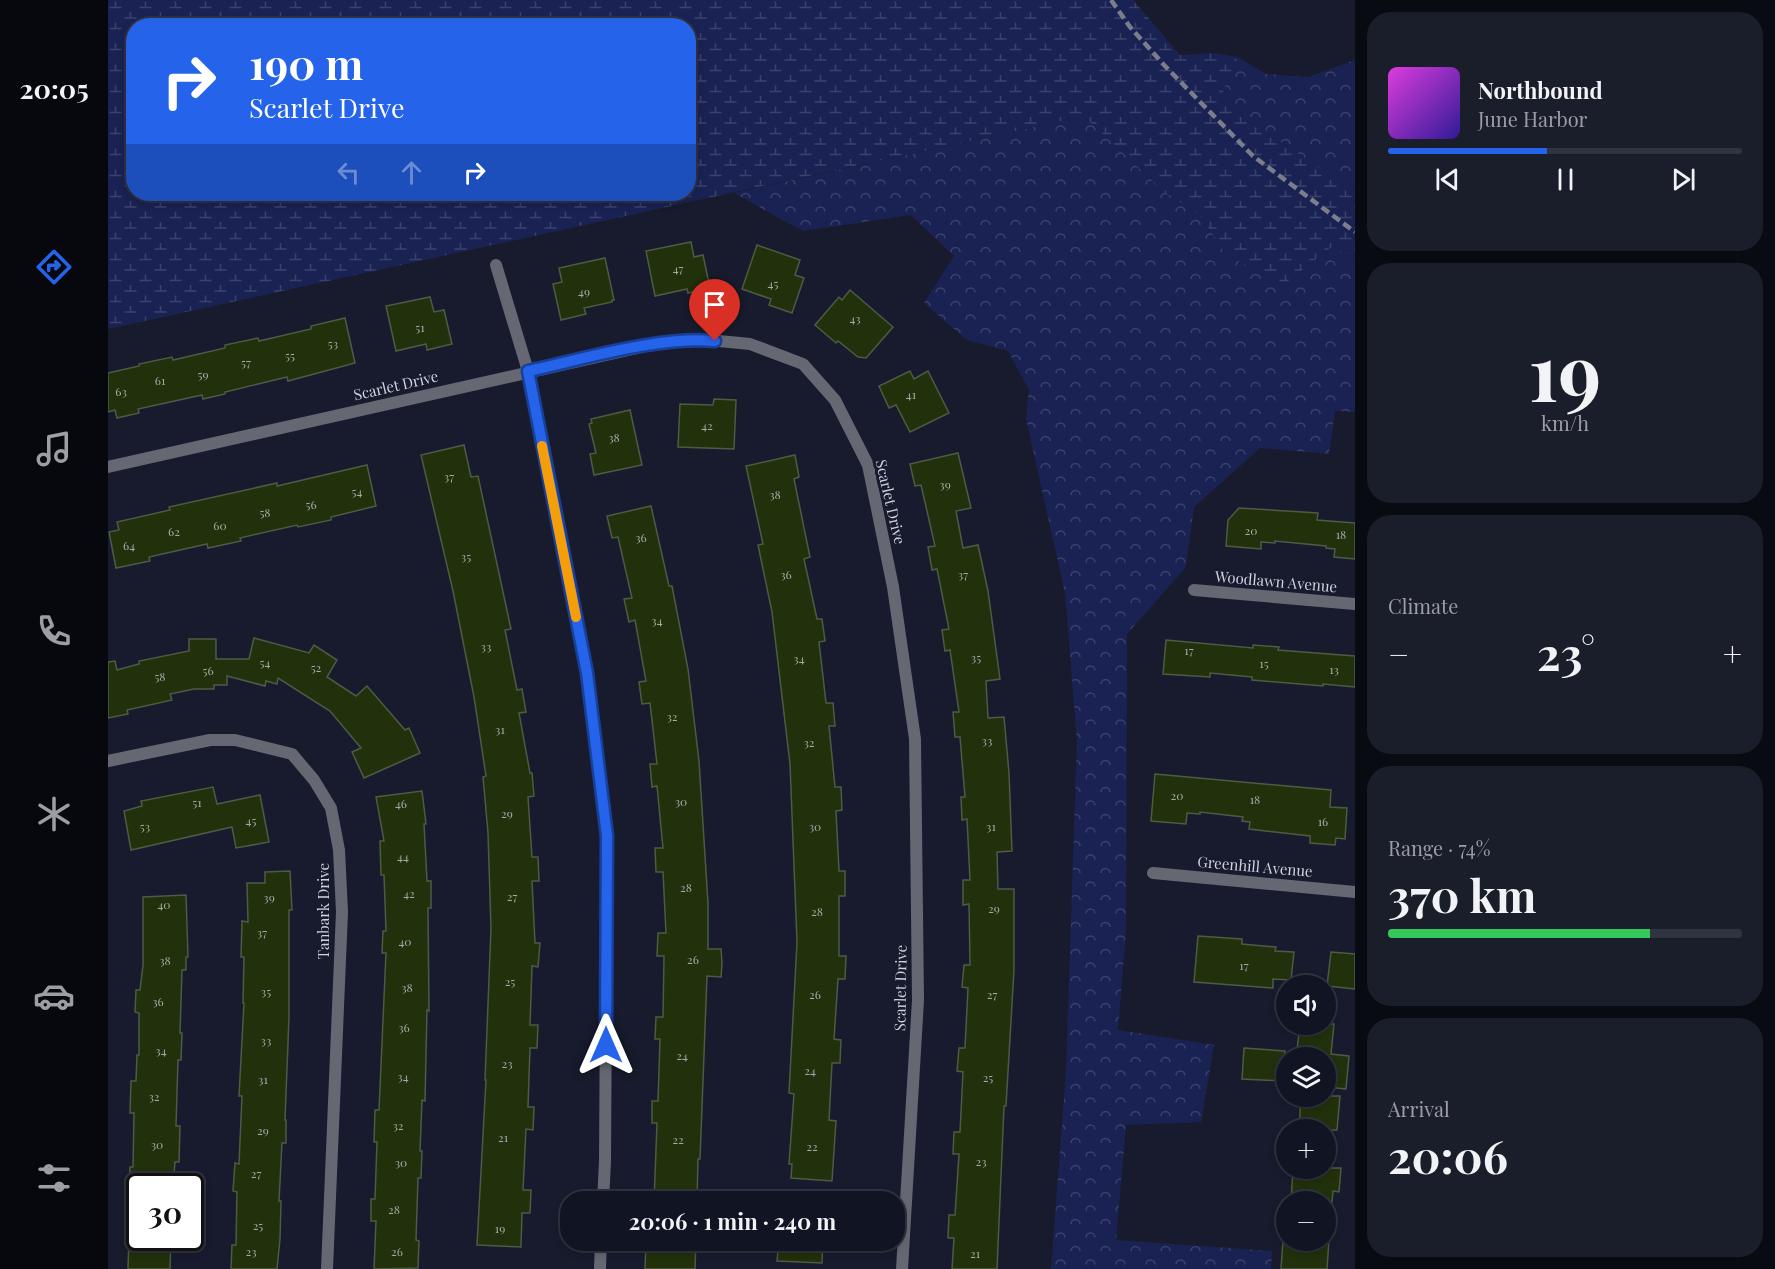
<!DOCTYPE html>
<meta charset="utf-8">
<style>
body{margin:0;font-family:"Playfair Display",serif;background:#1a1d2a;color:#f1f3f6;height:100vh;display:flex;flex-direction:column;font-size:22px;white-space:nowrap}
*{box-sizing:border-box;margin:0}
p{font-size:20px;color:#9c9ea5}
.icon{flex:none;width:33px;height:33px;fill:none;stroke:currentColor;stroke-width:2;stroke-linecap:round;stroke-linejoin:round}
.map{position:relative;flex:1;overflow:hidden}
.drawer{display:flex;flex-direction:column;gap:12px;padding:12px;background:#090b13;width:420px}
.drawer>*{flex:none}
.top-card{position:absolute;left:18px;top:18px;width:570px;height:183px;border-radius:24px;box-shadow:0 3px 9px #0003,0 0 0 2px #303340;background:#2563eb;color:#fff;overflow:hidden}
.buttons{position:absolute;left:1168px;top:975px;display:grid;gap:12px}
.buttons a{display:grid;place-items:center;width:60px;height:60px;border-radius:50%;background:#111422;box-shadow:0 3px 9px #0003,0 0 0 2px #303340;font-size:30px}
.speed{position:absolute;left:18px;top:1173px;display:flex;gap:12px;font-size:30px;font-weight:700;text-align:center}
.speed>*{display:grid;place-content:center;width:78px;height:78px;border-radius:50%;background:#111422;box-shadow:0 3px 9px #0003,0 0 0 2px #303340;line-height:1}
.speed .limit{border:3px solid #111;border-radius:9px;background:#fff;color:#111}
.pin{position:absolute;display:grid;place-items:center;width:51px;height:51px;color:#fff;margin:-62px -26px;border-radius:50% 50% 50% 0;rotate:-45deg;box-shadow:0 0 6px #0007}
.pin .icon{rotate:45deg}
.me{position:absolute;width:66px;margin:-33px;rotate:0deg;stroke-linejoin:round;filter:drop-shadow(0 0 4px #0008)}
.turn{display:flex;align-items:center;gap:21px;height:126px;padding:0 24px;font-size:27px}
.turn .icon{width:78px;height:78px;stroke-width:2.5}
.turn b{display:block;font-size:42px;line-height:51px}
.lanes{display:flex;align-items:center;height:57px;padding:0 24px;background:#0003;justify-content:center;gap:30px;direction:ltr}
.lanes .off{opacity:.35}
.big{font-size:45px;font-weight:700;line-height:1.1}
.drawer .tile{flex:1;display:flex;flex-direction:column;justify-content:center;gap:9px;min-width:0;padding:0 21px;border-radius:24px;background:#1a1d2a}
.drawer .dial{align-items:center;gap:0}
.dial b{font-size:78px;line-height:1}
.song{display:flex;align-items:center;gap:18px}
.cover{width:72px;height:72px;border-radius:9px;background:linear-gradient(135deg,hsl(300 70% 55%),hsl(250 70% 35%))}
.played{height:6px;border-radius:3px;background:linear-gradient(90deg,#2563eb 45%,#303340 45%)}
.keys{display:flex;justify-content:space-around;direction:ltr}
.heat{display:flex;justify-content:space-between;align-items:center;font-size:33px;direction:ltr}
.charge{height:9px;border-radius:4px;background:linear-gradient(90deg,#34c759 74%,#303340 0)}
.trip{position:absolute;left:452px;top:1191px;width:345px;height:60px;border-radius:24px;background:#111422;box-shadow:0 3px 9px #0003,0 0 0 2px #303340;font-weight:700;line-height:60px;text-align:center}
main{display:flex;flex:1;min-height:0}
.dock{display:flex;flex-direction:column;width:108px;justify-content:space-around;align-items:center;background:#07080e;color:#9c9ea5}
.dock .icon{width:42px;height:42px}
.dock .on{color:#2563eb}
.dock b{font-size:27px;color:#f1f3f6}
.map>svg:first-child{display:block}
.forest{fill:url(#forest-crowns)}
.wetland{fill:url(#wetland-marsh);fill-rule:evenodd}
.building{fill:#21310b;stroke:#4f5a45;stroke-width:1.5}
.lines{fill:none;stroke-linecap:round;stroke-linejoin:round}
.minor{stroke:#656872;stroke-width:12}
.rail{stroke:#7a7d8c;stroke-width:4.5;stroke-dasharray:9 4.5;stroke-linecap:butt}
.route-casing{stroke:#184099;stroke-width:15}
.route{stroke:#2563eb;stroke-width:10}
.slow{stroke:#f59e0b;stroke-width:10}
.labels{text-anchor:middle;stroke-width:6;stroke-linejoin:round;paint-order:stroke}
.number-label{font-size:12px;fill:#a4aaaa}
.street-label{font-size:15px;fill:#cfd2df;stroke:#171b2d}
</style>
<main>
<nav class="dock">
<b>20:05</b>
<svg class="icon on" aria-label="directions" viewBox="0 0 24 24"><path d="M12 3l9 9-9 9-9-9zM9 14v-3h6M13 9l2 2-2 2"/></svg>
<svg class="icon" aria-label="music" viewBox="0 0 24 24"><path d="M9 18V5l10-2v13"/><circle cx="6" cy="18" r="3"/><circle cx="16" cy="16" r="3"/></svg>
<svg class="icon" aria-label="phone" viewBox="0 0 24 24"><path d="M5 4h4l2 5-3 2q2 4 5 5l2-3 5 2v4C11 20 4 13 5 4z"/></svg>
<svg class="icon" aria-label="climate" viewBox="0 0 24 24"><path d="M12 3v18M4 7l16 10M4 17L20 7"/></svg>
<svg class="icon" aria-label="car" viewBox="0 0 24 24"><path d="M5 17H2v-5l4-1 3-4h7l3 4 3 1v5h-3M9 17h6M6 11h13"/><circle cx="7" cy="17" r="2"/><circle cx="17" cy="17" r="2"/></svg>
<svg class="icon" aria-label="filters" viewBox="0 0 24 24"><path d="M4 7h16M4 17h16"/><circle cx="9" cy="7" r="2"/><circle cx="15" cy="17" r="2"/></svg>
</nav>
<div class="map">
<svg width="1247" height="1269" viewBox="0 0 1247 1269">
<defs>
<pattern id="forest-crowns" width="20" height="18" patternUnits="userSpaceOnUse" patternTransform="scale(1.5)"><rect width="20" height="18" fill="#1a2253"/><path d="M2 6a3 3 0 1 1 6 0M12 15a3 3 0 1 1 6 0" fill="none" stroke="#3a416b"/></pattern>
<pattern id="wetland-marsh" width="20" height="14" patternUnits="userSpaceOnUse" patternTransform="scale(1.5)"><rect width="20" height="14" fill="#1a2253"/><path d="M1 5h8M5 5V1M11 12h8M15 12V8" fill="none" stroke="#3a416b"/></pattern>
</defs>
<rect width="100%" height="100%" fill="#171b2d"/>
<g class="forest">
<polygon points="1130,57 1158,74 1200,77 1247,60 1247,192 1111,101"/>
<polygon points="976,116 1091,214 1118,254 1175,285 1225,246 1247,260 1247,412 1227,411 1221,454 1152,448 1086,507 1078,567 1019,634 1018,931 1010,1030 1106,1045 1093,1122 1018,1125 1008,1240 1164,1251 1163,1269 943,1269 958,1072 969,740 957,593 918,419 921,390 900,351 859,340 816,303 846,256 803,215 695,231 626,193"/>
</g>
<path class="wetland" d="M0 0H1025L1072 55 1105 53 1130 57 1111 101 1247 192V260L1225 246 1175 285 1118 254 1091 214 1056 192 976 116 0 329ZM26 26H580V194H26Z"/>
<g class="building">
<polygon points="583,242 586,257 595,255 602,288 580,293 579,289 547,296 538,251"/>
<polygon points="649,245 692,260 687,275 696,278 684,313 661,305 663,299 634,289"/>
<polygon points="497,258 506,300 504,300 504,302 476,308 478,314 453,320 445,284 454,282 451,268"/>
<polygon points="742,290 785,327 758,358 750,357 730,341 728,343 707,325 731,297 734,300"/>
<polygon points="322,297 326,312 336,310 344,344 319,350 318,344 288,351 278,306"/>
<polygon points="237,318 247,363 180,381 179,377 117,392 117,394 95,399 94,395 30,409 31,413 9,418 7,410 0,412 0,373 31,366 31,364 64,357 65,360 117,348 117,345 150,338 151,341 203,329 203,326"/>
<polygon points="802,371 806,379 820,371 841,413 802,432 788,405 781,408 771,386"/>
<polygon points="606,399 628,400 626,449 570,447 572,404 605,405"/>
<polygon points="522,410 534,465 486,475 482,454 488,453 481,424 484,423 483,419"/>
<polygon points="356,445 363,477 370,476 403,629 397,630 409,690 414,689 418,712 411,713 422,773 424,773 426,796 420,797 424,857 430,857 431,881 424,881 427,943 432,943 430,967 424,966 422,1025 430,1025 429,1048 422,1048 420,1107 426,1107 425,1130 418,1129 415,1190 423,1190 422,1213 414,1213 413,1247 369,1245 378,1080 377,1080 383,928 380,833 375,777 378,776 366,697 345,591 313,455"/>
<polygon points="850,453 863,508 848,511 855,548 870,545 880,591 892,679 878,681 880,718 896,717 901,773 904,851 889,852 890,889 906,889 906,970 898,1106 896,1106 889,1269 844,1269 846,1238 840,1238 841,1215 847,1215 851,1154 845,1154 846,1132 852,1132 855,1072 849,1071 851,1048 857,1048 860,988 854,987 856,965 862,965 861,904 855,905 855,880 862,880 859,819 854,820 853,797 857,797 852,737 847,737 845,712 851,712 842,650 837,651 834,630 841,629 829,569 824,570 820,547 827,546 813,485 807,486 802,464"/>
<polygon points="687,455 691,477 686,479 702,557 696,559 709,619 714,619 717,641 711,642 718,703 725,703 727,726 721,726 727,787 733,787 734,810 728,811 731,871 737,871 737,896 731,896 731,956 738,956 737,979 730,979 726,1039 733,1040 732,1063 724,1063 721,1120 728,1121 724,1181 683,1178 684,1164 681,1164 686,1094 681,1093 689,942 682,764 664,612 650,545 655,544 638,466"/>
<polygon points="259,465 268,506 223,517 223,520 190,527 189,525 132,538 133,541 100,548 99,544 41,557 42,561 8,568 1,532 11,530 9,522 62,510 61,507 169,483 169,486"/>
<polygon points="543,506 561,586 564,586 580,669 591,761 600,903 600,949 613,949 614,963 613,977 599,976 592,1159 590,1159 589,1202 546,1202 549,1123 544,1123 544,1101 550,1101 552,1039 547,1039 548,1017 555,1017 556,956 549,956 550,933 558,933 555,872 548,872 547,848 555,848 549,786 544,787 542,764 549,764 542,703 534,704 531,682 538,681 527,620 521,622 516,599 524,598 510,537 504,538 499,516"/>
<polygon points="1131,508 1210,513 1209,520 1247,523 1247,559 1226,557 1227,549 1218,548 1218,546 1167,541 1167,543 1153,542 1153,549 1118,546 1120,520"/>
<polygon points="146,638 201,653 206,645 229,660 219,677 248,696 259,686 297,730 301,728 312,753 256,778 244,752 253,748 222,711 170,678 169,684 158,681 157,686 119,676 119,685 106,685 106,689 86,689 62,694 64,700 19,710 20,714 0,718 0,662 7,661 9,670 31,664 31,661 81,651 81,639 108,639 108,659 141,659"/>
<polygon points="1058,640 1145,648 1145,645 1171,647 1170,650 1247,656 1247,687 1215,684 1215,686 1144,680 1144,677 1102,673 1102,677 1055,674"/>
<polygon points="1047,774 1223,790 1222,807 1239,808 1237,839 1228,838 1227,845 1202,843 1202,836 1141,829 1142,822 1134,821 1135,817 1092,812 1092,814 1079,813 1078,824 1043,821"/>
<polygon points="105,787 109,804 152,795 161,842 128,848 124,827 23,850 16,811 34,806 33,801"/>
<polygon points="314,791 318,824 316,824 319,881 323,881 323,908 320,908 321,1011 319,1010 317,1101 314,1100 312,1151 314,1151 313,1178 310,1178 308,1240 311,1241 310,1268 266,1269 268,1221 263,1221 263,1199 267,1199 269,1142 266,1142 267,1110 271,1110 278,953 274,953 275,931 278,931 276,875 273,875 272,841 276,841 268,797"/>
<polygon points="182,871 184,910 181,910 181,1017 177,1120 178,1120 178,1143 174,1143 171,1201 173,1201 172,1239 169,1269 123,1269 124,1245 128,1245 129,1192 125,1191 127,1163 131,1164 134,1096 131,1096 136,1003 135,1003 136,957 133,957 134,921 140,922 139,883 157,883 157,872"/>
<polygon points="78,895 80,957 78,957 78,970 74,970 72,1033 74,1033 73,1060 70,1060 68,1126 72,1126 71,1162 67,1162 65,1186 21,1186 22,1167 25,1167 26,1113 22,1113 23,1081 28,1081 29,1055 31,1055 31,1013 27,1012 28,990 32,990 35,965 35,897"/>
<polygon points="1090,936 1134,939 1134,944 1168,947 1167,951 1186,952 1183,980 1165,979 1165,988 1086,982"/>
<polygon points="1223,952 1247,954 1247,989 1219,986"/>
<polygon points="1192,1024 1226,1024 1223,1054 1241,1056 1238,1089 1218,1087 1218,1058 1188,1058"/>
<polygon points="1136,1048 1177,1051 1176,1081 1134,1079"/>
<polygon points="1193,1096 1232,1096 1229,1130 1191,1130"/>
<polygon points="1185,1168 1233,1168 1231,1192 1225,1191 1224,1202 1183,1202"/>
<polygon points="21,1238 63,1238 62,1269 20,1269"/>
<polygon points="538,1240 588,1240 587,1269 537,1269"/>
<polygon points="671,1240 715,1240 714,1263 669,1261"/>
<polygon points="1175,1240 1221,1240 1219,1269 1173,1269"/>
</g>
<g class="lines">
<g class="minor">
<polyline points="388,265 420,371 479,673 499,836 497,1161 495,1202"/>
<polyline points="0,467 538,346 590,339 642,344 695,364 727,400 760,465 785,587 807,739 810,1000 794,1269"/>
<polyline points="1086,590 1247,604"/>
<polyline points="0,761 102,740 127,740 184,754 206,780 223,808 231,850 234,912 219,1269"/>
<polyline points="1045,873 1247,892"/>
<polyline points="492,1269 493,1240"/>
</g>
<polyline class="rail" points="1003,0 1022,27 1057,66 1145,156 1247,232"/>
</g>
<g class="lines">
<defs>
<path id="route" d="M498 1045 499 836 479 673 420 371C476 359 551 336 607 341"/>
</defs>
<use href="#route" class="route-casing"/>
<use href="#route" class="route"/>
<polyline class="slow" points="434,446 468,617"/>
</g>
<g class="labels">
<g class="number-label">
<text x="570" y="273">47</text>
<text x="665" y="288">45</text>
<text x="476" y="296">49</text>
<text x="747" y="323">43</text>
<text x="312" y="332">51</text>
<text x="225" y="348">53</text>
<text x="182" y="360">55</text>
<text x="138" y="367">57</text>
<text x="95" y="379">59</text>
<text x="52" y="385">61</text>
<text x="13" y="396">63</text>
<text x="803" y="399">41</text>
<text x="599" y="430">42</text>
<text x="506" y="442">38</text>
<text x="341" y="481">37</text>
<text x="837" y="489">39</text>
<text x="249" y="496">54</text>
<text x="667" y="499">38</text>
<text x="203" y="509">56</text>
<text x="157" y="517">58</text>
<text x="112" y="530">60</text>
<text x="1143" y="535">20</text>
<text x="66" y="536">62</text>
<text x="1233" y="539">18</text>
<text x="533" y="542">36</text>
<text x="21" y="550">64</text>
<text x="358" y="561">35</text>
<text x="678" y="579">36</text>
<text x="855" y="579">37</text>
<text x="549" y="625">34</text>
<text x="378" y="651">33</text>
<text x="1081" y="655">17</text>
<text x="868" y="662">35</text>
<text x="691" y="663">34</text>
<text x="157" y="667">54</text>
<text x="1156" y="668">15</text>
<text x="208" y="672">52</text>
<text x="1226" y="674">13</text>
<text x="100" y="675">56</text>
<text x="52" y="681">58</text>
<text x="564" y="721">32</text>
<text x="392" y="734">31</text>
<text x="879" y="745">33</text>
<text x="701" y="747">32</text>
<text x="1069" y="800">20</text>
<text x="1147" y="804">18</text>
<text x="573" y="806">30</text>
<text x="89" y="807">51</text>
<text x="293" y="808">46</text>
<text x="399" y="818">29</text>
<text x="143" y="825">45</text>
<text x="1215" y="826">16</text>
<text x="37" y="831">53</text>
<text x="707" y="831">30</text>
<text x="883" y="831">31</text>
<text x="295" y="861">44</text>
<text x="578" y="892">28</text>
<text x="301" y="898">42</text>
<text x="404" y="901">27</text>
<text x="161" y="902">39</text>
<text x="56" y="909">40</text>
<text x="886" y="913">29</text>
<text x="709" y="916">28</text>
<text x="154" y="937">37</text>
<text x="297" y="946">40</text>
<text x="585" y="964">26</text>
<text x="57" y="965">38</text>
<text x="1136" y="970">17</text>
<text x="402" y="986">25</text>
<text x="299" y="992">38</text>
<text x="158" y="996">35</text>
<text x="707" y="999">26</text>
<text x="884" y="999">27</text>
<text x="50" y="1006">36</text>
<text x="296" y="1032">36</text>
<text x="158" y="1045">33</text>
<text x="53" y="1055">34</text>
<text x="574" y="1060">24</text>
<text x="399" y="1068">23</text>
<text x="702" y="1075">24</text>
<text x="295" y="1081">34</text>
<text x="880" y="1082">25</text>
<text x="155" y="1084">31</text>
<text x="46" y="1101">32</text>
<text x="290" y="1130">32</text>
<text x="155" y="1135">29</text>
<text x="395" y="1142">21</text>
<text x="570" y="1144">22</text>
<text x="49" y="1149">30</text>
<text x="704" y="1151">22</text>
<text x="873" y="1166">23</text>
<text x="293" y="1167">30</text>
<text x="148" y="1178">27</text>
<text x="286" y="1214">28</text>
<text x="150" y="1230">25</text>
<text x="392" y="1233">19</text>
<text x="143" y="1256">23</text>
<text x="289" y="1256">26</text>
<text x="867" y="1258">21</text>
</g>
<g class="street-label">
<text transform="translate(288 386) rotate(-13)" y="5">Scarlet Drive</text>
<text transform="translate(782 502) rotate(77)" y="5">Scarlet Drive</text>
<text transform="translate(1168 582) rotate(5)" y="5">Woodlawn Avenue</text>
<text transform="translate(1147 867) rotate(5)" y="5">Greenhill Avenue</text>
<text transform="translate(216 911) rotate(-90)" y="5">Tanbark Drive</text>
<text transform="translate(793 988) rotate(-89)" y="5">Scarlet Drive</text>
</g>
</g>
</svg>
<div class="buttons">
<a><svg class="icon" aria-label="sound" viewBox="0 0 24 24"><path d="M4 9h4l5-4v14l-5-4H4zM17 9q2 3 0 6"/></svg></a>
<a><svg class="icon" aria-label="layers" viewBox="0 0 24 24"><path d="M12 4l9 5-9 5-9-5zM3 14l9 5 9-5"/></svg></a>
<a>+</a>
<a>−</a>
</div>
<div class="speed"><div class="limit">30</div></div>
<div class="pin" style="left:607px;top:341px;background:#d93025"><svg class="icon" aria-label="arrive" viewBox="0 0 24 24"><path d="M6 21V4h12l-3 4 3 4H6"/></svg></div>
<svg class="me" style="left:498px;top:1045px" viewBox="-20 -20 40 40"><path d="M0-17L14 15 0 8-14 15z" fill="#2563eb" stroke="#fff" stroke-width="4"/></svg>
<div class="trip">20:06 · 1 min · 240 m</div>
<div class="top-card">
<div class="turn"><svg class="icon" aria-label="right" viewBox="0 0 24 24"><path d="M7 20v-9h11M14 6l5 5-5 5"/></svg><div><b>190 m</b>Scarlet Drive</div></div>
<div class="lanes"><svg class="icon off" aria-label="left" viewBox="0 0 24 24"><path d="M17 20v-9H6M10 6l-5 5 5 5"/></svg><svg class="icon off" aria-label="ahead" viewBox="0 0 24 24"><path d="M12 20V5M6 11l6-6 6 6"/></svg><svg class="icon" aria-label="right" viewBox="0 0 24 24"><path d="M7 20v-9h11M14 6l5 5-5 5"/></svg></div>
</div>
</div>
<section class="drawer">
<div class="tile">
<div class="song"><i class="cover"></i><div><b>Northbound</b><p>June Harbor</p></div></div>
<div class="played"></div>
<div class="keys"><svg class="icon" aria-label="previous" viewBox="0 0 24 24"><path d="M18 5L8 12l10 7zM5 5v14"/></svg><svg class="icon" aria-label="pause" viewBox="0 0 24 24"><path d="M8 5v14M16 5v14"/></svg><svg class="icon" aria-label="next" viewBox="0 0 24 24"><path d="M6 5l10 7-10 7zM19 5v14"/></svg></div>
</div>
<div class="tile dial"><b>19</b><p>km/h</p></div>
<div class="tile"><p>Climate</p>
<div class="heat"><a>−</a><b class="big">23°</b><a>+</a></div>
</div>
<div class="tile"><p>Range · 74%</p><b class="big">370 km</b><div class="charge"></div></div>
<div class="tile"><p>Arrival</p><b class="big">20:06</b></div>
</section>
</main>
